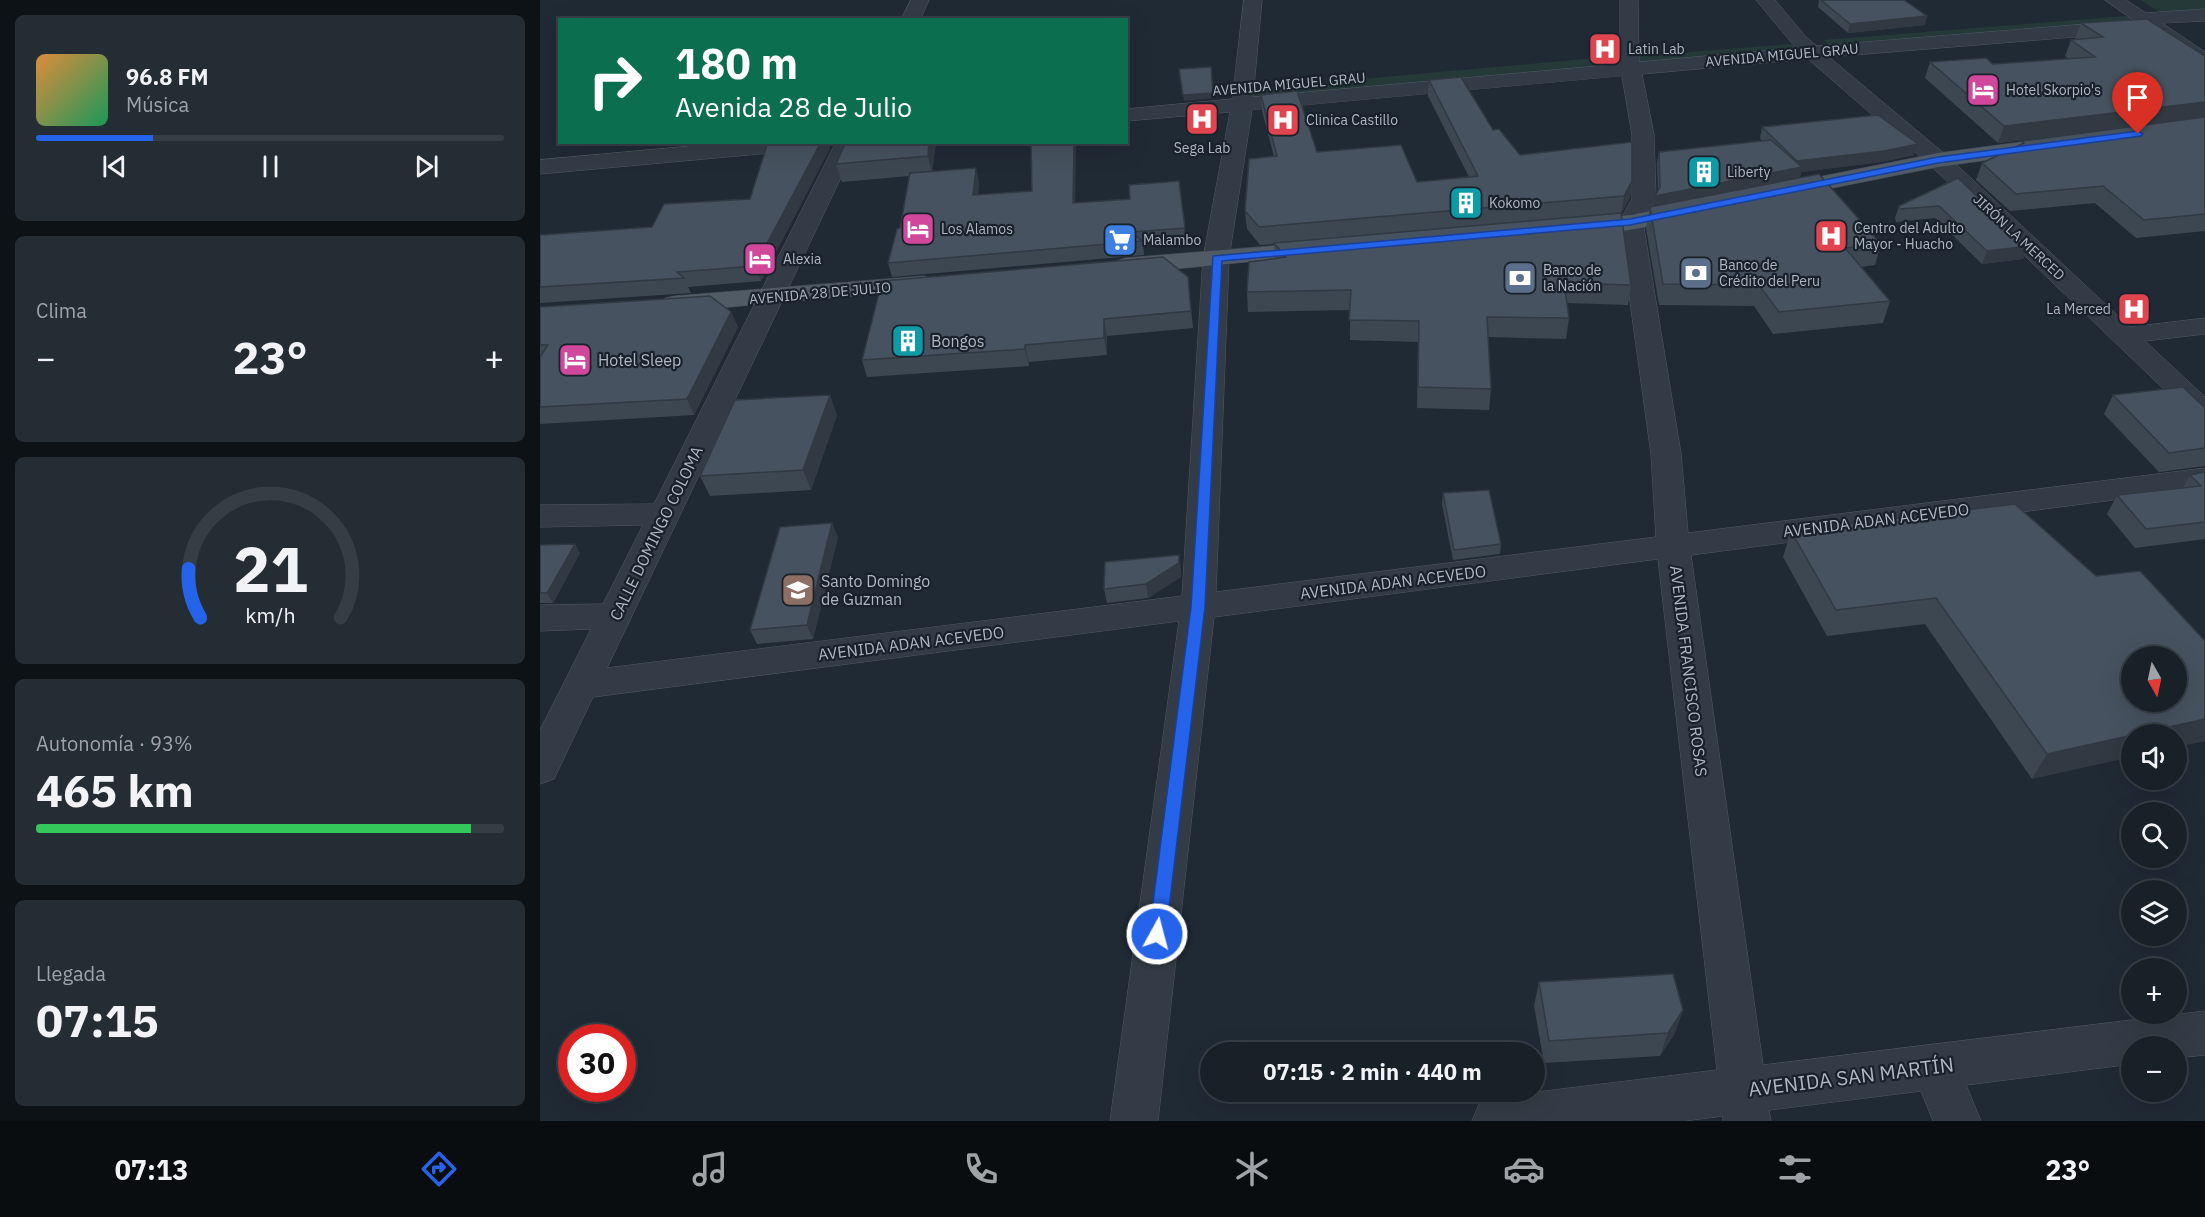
<!DOCTYPE html>
<html lang="es">
<meta charset="utf-8">
<style>
body{margin:0;font-family:"IBM Plex Sans",sans-serif;background:#252d34;color:#f1f3f6;height:100vh;display:flex;flex-direction:column;font-size:22px;white-space:nowrap}
*{box-sizing:border-box;margin:0}
p{font-size:20px;color:#9fa3a8}
.icon{flex:none;width:33px;height:33px;fill:none;stroke:currentColor;stroke-width:2;stroke-linecap:round;stroke-linejoin:round}
.map{position:relative;flex:1;overflow:hidden}
.details{display:flex;flex-direction:column;gap:15px;padding:15px;background:#0d1216;width:540px}
.details>*{flex:none}
.banner{position:absolute;left:18px;top:18px;width:570px;height:126px;border-radius:0px;box-shadow:0 6px 24px #0002,0 0 0 2px #363e45;background:#0b6e4f;color:#fff;overflow:hidden}
.needle{width:39px;rotate:171deg}
.tools{position:absolute;left:1581px;top:646px;display:grid;gap:12px}
.tools a{display:grid;place-items:center;width:66px;height:66px;border-radius:50%;background:#182028;box-shadow:0 6px 24px #0002,0 0 0 2px #363e45;font-size:30px}
.speed{position:absolute;left:18px;top:1024px;display:flex;gap:12px;font-size:30px;font-weight:700;text-align:center}
.speed>*{display:grid;place-content:center;width:78px;height:78px;border-radius:50%;background:#182028;box-shadow:0 6px 24px #0002,0 0 0 2px #363e45;line-height:1}
.speed .limit{border:9px solid #d22;background:#fff;color:#111}
.pin{position:absolute;display:grid;place-items:center;width:51px;height:51px;color:#fff;margin:-62px -26px;border-radius:50% 50% 50% 0;rotate:-45deg;box-shadow:0 0 6px #0007}
.pin .icon{rotate:45deg}
.me{position:absolute;width:66px;margin:-33px;rotate:7deg;stroke-linejoin:round;filter:drop-shadow(0 0 4px #0008)}
.turn{display:flex;align-items:center;gap:21px;height:126px;padding:0 18px;font-size:27px}
.turn .icon{width:78px;height:78px;stroke-width:2.5}
.turn b{display:block;font-size:42px;line-height:51px}
.big{font-size:45px;font-weight:700;line-height:1.1}
.details .tile{flex:1;display:flex;flex-direction:column;justify-content:center;gap:9px;min-width:0;padding:0 21px;border-radius:9px;background:#252d34}
.details .dial{align-items:center;gap:0}
.dial svg{height:156px;overflow:visible;fill:none;stroke:#363e45;stroke-width:7;stroke-linecap:round;text-anchor:middle}
.dial text{fill:#f1f3f6;stroke:none}
.song{display:flex;align-items:center;gap:18px}
.cover{width:72px;height:72px;border-radius:9px;background:linear-gradient(135deg,hsl(30 70% 55%),hsl(150 70% 35%))}
.played{height:6px;border-radius:3px;background:linear-gradient(90deg,#2563eb 25%,#363e45 25%)}
.keys{display:flex;justify-content:space-around;direction:ltr}
.heat{display:flex;justify-content:space-between;align-items:center;font-size:33px;direction:ltr}
.charge{height:9px;border-radius:4px;background:linear-gradient(90deg,#34c759 93%,#363e45 0)}
.trip{position:absolute;left:660px;top:1042px;width:345px;height:60px;border-radius:30px;background:#182028;box-shadow:0 6px 24px #0002,0 0 0 2px #363e45;font-weight:700;line-height:60px;text-align:center}
.menu{display:flex;height:96px;justify-content:space-around;align-items:center;background:#0a0d10;color:#9fa3a8}
.menu .icon{width:42px;height:42px}
.menu .on{color:#2563eb}
.menu b{font-size:27px;color:#f1f3f6}
main{display:flex;flex:1;min-height:0}
.map>svg:first-child{display:block}
.green{fill:#253939}
.lines{fill:none;stroke-linecap:round;stroke-linejoin:round}
.minor-casing{stroke:#515a64;stroke-width:1}
.major-casing{stroke:#3d4550;stroke-width:1}
.minor{fill:#333c46;fill-rule:evenodd}
.major{fill:#515b66;fill-rule:evenodd}
.wall{fill:#3c4752}
.shaded-wall{fill:#313942}
.building{fill:#46525f;stroke:#313942;stroke-width:1.5;fill-rule:evenodd}
.route{fill:#2563eb;stroke:#184099;stroke-width:1.5}
.labels{text-anchor:middle;stroke-width:4.5;stroke-linejoin:round;paint-order:stroke}
.far-poi-label{font-size:14px;fill:#aeb7c3;stroke:#19212a;text-anchor:start}
.far-street-label{font-size:14px;fill:#aeb7c3;stroke:#19212a}
.poi-label{font-size:16px;fill:#aeb7c3;stroke:#19212a;text-anchor:start}
.street-label{font-size:16px;fill:#aeb7c3;stroke:#19212a}
.near-street-label{font-size:20px;fill:#aeb7c3;stroke:#19212a}
</style>
<main>
<section class="details">
<div class="tile">
<div class="song"><i class="cover"></i><div><b>96.8 FM</b><p>Música</p></div></div>
<div class="played"></div>
<div class="keys"><svg class="icon" aria-label="previous" viewBox="0 0 24 24"><path d="M18 5L8 12l10 7zM5 5v14"/></svg><svg class="icon" aria-label="pause" viewBox="0 0 24 24"><path d="M8 5v14M16 5v14"/></svg><svg class="icon" aria-label="next" viewBox="0 0 24 24"><path d="M6 5l10 7-10 7zM19 5v14"/></svg></div>
</div>
<div class="tile"><p>Clima</p>
<div class="heat"><a>−</a><b class="big">23°</b><a>+</a></div>
</div>
<div class="tile dial"><svg viewBox="0 0 100 80">
<path d="M14 69A42 42 0 1 1 86 69"/>
<path d="M14 69A42 42 0 0 1 8 44" stroke="#2563eb"/>
<text x="50" y="56" font-size="32" font-weight="700">21</text>
<text x="50" y="72" font-size="11">km/h</text>
</svg></div>
<div class="tile"><p>Autonomía · 93%</p><b class="big">465 km</b><div class="charge"></div></div>
<div class="tile"><p>Llegada</p><b class="big">07:15</b></div>
</section>
<div class="map">
<svg width="1665" height="1121" viewBox="0 0 1665 1121">
<rect width="100%" height="100%" fill="#202a35"/>
<g class="green">
<polygon points="1600,0 1665,0 1665,13 1623,14"/>
<polygon points="1586,16 1600,23 1292,48 1284,40"/>
<polygon points="1252,44 1258,50 1099,65 1096,56"/>
<polygon points="1078,56 1077,67 710,101 710,89"/>
</g>
<g class="lines">
<defs>
<g id="minor">
<polygon points="371,0 389,0 380,20 361,20"/>
<path d="M704 0H722L713 97 1080 64V0H1098L1099 62 1256 48 1216 0H1235L1266 37 1277 46 1583 21 1590 23 1592 27 1590 31 1583 33 1289 57 1406 155 1590 327 1665 318V334L1605 341 1665 397V422L1655 419 1390 165 1268 59 1102 74 1114 135 1116 199 1103 222 1141 454 1148 533 1665 468V488L1151 555 1223 1065 1665 1011V1055L1636 1058V1047H1592V1064L1426 1085 1441 1121H1393L1381 1091 1229 1110 1231 1121H1183V1116L1144 1121H932L939 1104 956 1097 1177 1070 1118 559 674 617 618 1121H570L639 621 53 697 14 779 0 784V730L51 629 0 631V605L63 604 103 525 0 527V505L114 504 296 142H318L67 668 642 596 663 258 690 112 586 121V109L692 99ZM1082 76 1092 135V199L1079 222 1111 454 1116 537 676 592 689 258 712 110Z"/>
<polygon points="1565,0 1586,0 1606,13 1665,9 1665,21 1622,23 1665,52 1665,67 1658,65"/>
<polygon points="196,142 285,142 282,147 274,149 0,174 0,160"/>
</g>
<g id="major">
<polygon points="1512,138 1520,140 1523,145 1520,150 1398,167 1243,198 1235,196 1231,191 1235,186 1243,184 1398,153"/>
<path d="M1151 203 1159 205 1163 210 1159 215C1129 223 1059 239 1030 232L1027 227 1030 222 1091 215Z"/>
<polygon points="779,242 788,244 791,249 788,254 585,274 576,271 572,266 576,261 585,258"/>
<polygon points="384,276 393,279 397,284 393,289 134,312 125,310 121,304 125,298 134,296"/>
</g>
</defs>
<use href="#minor" class="minor-casing"/>
<use href="#major" class="major-casing"/>
<use href="#minor" class="minor"/>
<use href="#major" class="major"/>
</g>
<g class="wall">
<polygon points="1279,0 1364,0 1385,25 1308,33 1278,7"/>
<polygon points="1541,23 1665,56 1665,231 1596,238 1555,203 1470,211 1436,180 1442,163 1481,145 1482,141 1640,121 1458,143 1385,78 1390,62 1453,64 1529,59 1525,56 1531,40 1535,39"/>
<polygon points="889,80 953,130 980,155 1092,181 1090,198 1081,214 1091,285 1088,305 1027,303 1029,318 1026,339 948,337 951,389 949,410 877,408 878,342 810,340 810,310 708,312 707,292 735,259 734,244 720,245 707,229 705,211 734,157 722,111 721,95 777,152 877,182 929,177 888,96"/>
<polygon points="674,110 676,122 648,124 646,112"/>
<polygon points="1222,127 1374,155 1341,162 1261,172 1260,178 1341,244 1335,265 1321,267 1350,301 1343,323 1233,334 1214,306 1119,305 1106,228 1110,207 1114,207 1115,196 1118,191 1117,163 1119,152 1222,141 1220,138"/>
<polygon points="396,142 392,172 439,182 438,194 536,203 590,199 639,181 646,242 603,245 604,255 352,277 348,263 360,228 369,176 302,182 296,164"/>
<polygon points="290,148 221,281 148,287 151,293 0,303 0,235 112,227 210,199"/>
<polygon points="1443,202 1442,205 1488,246 1483,259 1442,264 1395,218 1356,222 1355,218 1359,206"/>
<polygon points="648,277 653,328 567,336 567,355 489,362 489,366 327,377 322,360"/>
<polygon points="0,307 191,312 198,327 154,415 0,424"/>
<polygon points="1573,395 1665,408 1665,466 1619,472 1564,414"/>
<polygon points="297,415 271,490 170,496 160,476"/>
<polygon points="1665,472 1665,539 1595,548 1567,514 1577,495 1643,488 1650,475"/>
<polygon points="903,493 961,544 960,554 913,560 902,504"/>
<polygon points="1251,531 1556,576 1665,641 1665,741 1636,747 1636,735 1492,779 1385,624 1287,636 1243,557"/>
<polygon points="298,537 273,639 217,644 210,630"/>
<polygon points="0,545 40,553 13,603 0,603"/>
<polygon points="641,568 641,577 608,598 567,603 564,589"/>
<polygon points="999,982 1143,1010 1135,1033 1120,1056 1004,1063 994,1006"/>
</g>
<g class="shaded-wall">
<polygon points="1387,16 1385,25 1308,33 1310,24"/>
<polygon points="673,93 674,98 644,101 643,95"/>
<polygon points="1665,102 1665,117 1458,143 1464,126"/>
<polygon points="52,142 87,142 53,146"/>
<polygon points="281,142 289,142 290,148 221,281 215,266"/>
<polygon points="389,142 396,142 392,174 388,156"/>
<polygon points="534,142 536,142 535,217 533,203"/>
<polygon points="1378,144 1374,155 1341,162 1261,172 1259,179 1113,208 1115,196 1255,168 1257,161"/>
<polygon points="436,168 439,182 437,208 433,195"/>
<polygon points="1092,181 1090,198 1081,214 1084,196"/>
<polygon points="1488,246 1483,259 1442,264 1447,251"/>
<polygon points="191,312 198,327 154,415 147,399"/>
<polygon points="564,319 567,336 567,355 564,338"/>
<polygon points="485,345 489,362 489,366 485,349"/>
<polygon points="290,395 297,415 271,490 263,470"/>
<polygon points="292,523 298,537 273,639 267,625"/>
<polygon points="35,544 40,553 13,603 7,593"/>
<polygon points="639,555 641,568 641,577 608,598 606,584"/>
<polygon points="1665,719 1665,741 1636,747 1636,735 1593,735"/>
<polygon points="1592,735 1592,757 1492,779 1507,754"/>
<polygon points="1143,1010 1135,1033 1120,1056 1128,1033"/>
</g>
<g class="building">
<polygon points="1281,0 1364,0 1387,16 1310,24"/>
<polygon points="1607,19 1665,56 1665,102 1464,126 1390,62 1446,58 1453,64 1555,57 1531,40 1563,37 1541,23"/>
<polygon points="671,67 673,93 643,95 639,69"/>
<polygon points="921,77 953,130 959,129 980,155 1092,142 1092,181 1084,196 719,227 705,211 709,159 737,156 721,95 757,91 777,152 861,145 877,182 938,176 889,80"/>
<polygon points="674,110 675,116 647,118 646,112"/>
<polygon points="1338,115 1378,144 1344,151 1257,161 1222,127"/>
<polygon points="1665,117 1665,214 1604,220 1563,186 1476,194 1442,163 1484,143 1482,141"/>
<polygon points="1231,140 1262,167 1115,196 1120,187 1119,152"/>
<polygon points="228,142 281,142 215,266 137,272 144,278 0,287 0,235 112,227 124,204 210,199"/>
<polygon points="306,142 389,142 388,156 296,164"/>
<polygon points="491,142 534,142 533,203 590,199 589,185 639,181 645,228 591,232 602,241 348,263 357,229 360,228 370,173 436,168 433,195 492,191"/>
<polygon points="1279,174 1341,244 1305,248 1350,301 1239,312 1219,285 1123,284 1110,207"/>
<polygon points="1418,178 1443,202 1438,202 1488,246 1447,251 1399,206 1360,209 1359,206"/>
<polygon points="1081,213 1091,285 1024,283 1029,318 947,317 951,389 878,387 879,321 809,320 811,290 707,292 709,262 746,257 734,243"/>
<polygon points="623,257 648,277 651,311 564,319 564,338 485,345 485,349 322,360 342,281"/>
<polygon points="170,296 191,312 147,399 0,407 0,357 8,345 0,345 0,307"/>
<polygon points="1643,387 1665,408 1665,448 1629,453 1573,395"/>
<polygon points="290,395 263,470 160,476 195,400"/>
<polygon points="1665,472 1665,522 1606,529 1577,495 1661,486 1650,475"/>
<polygon points="949,490 961,544 914,550 903,493"/>
<path d="M1475 504 1556 576 1600 571 1665 641V719L1507 754 1396 598 1296 610 1251 531ZM1592 657H1636V702H1592Z"/>
<polygon points="292,523 267,625 210,630 240,527"/>
<polygon points="35,544 7,593 0,593 0,545"/>
<polygon points="639,555 639,563 606,584 564,589 565,562"/>
<polygon points="1133,974 1143,1010 1128,1033 1009,1041 999,982"/>
</g>
<polygon class="route" points="1598,131 1603,134 1601,136 1398,163 1090,225 682,261 665,607 626,934 624,940 617,942 611,940 609,934 651,607 673,256 1090,219 1398,157"/>
<defs>
<symbol id="hospital-square" viewBox="-11 -11 22 22"><rect x="-9" y="-9" width="18" height="18" rx="4" fill="#e0444e" stroke="#19212a"/><path d="M-5-5h3v3.5h4V-5h3V5h-3V1.5h-4V5h-3Z" fill="#fff"/></symbol>
<symbol id="hotel-square" viewBox="-11 -11 22 22"><rect x="-9" y="-9" width="18" height="18" rx="4" fill="#d1479c" stroke="#19212a"/><path d="M-6-4.5h1.5V1H6V5H4.5V3h-9V5H-6ZM-4 0a1.8 1.8 0 1 1 3.6 0ZM.5 0V-2.5h3Q6-2.5 6 0Z" fill="#fff"/></symbol>
<symbol id="building-square" viewBox="-11 -11 22 22"><rect x="-9" y="-9" width="18" height="18" rx="4" fill="#0f9aa8" stroke="#19212a"/><path d="M-4-6H4V6H1V3H-1V6H-4ZM-2.5-4.3h1.7v1.8h-1.7ZM.8-4.3h1.7v1.8H.8ZM-2.5-1h1.7V.8h-1.7ZM.8-1h1.7V.8H.8Z" fill="#fff"/></symbol>
<symbol id="supermarket-square" viewBox="-11 -11 22 22"><rect x="-9" y="-9" width="18" height="18" rx="4" fill="#3f7fe0" stroke="#19212a"/><path d="M-6-5.5h2.5l.6 2H6L4.5 2H-2.5L-4.4-4H-6ZM-1.5 3.2a1.3 1.3 0 1 0 .1 0ZM3 3.2a1.3 1.3 0 1 0 .1 0Z" fill="#fff"/></symbol>
<symbol id="bank-square" viewBox="-11 -11 22 22"><rect x="-9" y="-9" width="18" height="18" rx="4" fill="#5c6f8a" stroke="#19212a"/><path d="M-6-4H6V4H-6ZM0-2.3a2.3 2.3 0 1 0 0 4.6a2.3 2.3 0 1 0 0-4.6Z" fill="#fff"/></symbol>
<symbol id="school-square" viewBox="-11 -11 22 22"><rect x="-9" y="-9" width="18" height="18" rx="4" fill="#8d6e63" stroke="#19212a"/><path d="M0-5L7-2L0 1L-7-2ZM-4 1L0 2.5L4 1V4Q0 6-4 4Z" fill="#fff"/></symbol>
</defs>
<g fill-rule="evenodd">
<use href="#hospital-square" x="1046" y="30" width="38" height="38"/>
<use href="#hotel-square" x="1424" y="71" width="38" height="38"/>
<use href="#hospital-square" x="643" y="100" width="38" height="38"/>
<use href="#hospital-square" x="724" y="101" width="38" height="38"/>
<use href="#building-square" x="1145" y="153" width="38" height="38"/>
<use href="#building-square" x="907" y="184" width="38" height="38"/>
<use href="#hotel-square" x="359" y="210" width="38" height="38"/>
<use href="#hospital-square" x="1272" y="217" width="38" height="38"/>
<use href="#supermarket-square" x="561" y="221" width="38" height="38"/>
<use href="#hotel-square" x="201" y="240" width="38" height="38"/>
<use href="#bank-square" x="1137" y="254" width="38" height="38"/>
<use href="#bank-square" x="961" y="259" width="38" height="38"/>
<use href="#hospital-square" x="1575" y="290" width="38" height="38"/>
<use href="#building-square" x="349" y="322" width="38" height="38"/>
<use href="#hotel-square" x="16" y="341" width="38" height="38"/>
<use href="#school-square" x="239" y="571" width="38" height="38"/>
</g>
<g class="labels">
<g class="far-poi-label">
<text x="1088" y="54">Latin Lab</text>
<text x="1466" y="95">Hotel Skorpio's</text>
<text x="766" y="125">Clinica Castillo</text>
<text x="662" y="153" text-anchor="middle">Sega Lab</text>
<text x="1187" y="177">Liberty</text>
<text x="949" y="208">Kokomo</text>
<text x="1314" y="233">Centro del Adulto<tspan x="1314" dy="16">Mayor - Huacho</tspan></text>
<text x="401" y="234">Los Alamos</text>
<text x="603" y="245">Malambo</text>
<text x="243" y="264">Alexia</text>
<text x="1179" y="270">Banco de<tspan x="1179" dy="16">Crédito del Peru</tspan></text>
<text x="1003" y="275">Banco de<tspan x="1003" dy="16">la Nación</tspan></text>
<text x="1571" y="314" text-anchor="end">La Merced</text>
</g>
<g class="far-street-label">
<text transform="translate(1242 55) rotate(-5)" y="5">AVENIDA MIGUEL GRAU</text>
<text transform="translate(749 84) rotate(-5)" y="5">AVENIDA MIGUEL GRAU</text>
<text transform="translate(1479 237) rotate(43)" y="5">JIRÓN LA MERCED</text>
<text transform="translate(280 293) rotate(-5)" y="5">AVENIDA 28 DE JULIO</text>
</g>
<g class="poi-label">
<text x="391" y="347">Bongos</text>
<text x="58" y="366">Hotel Sleep</text>
<text x="281" y="587">Santo Domingo<tspan x="281" dy="18">de Guzman</tspan></text>
</g>
<g class="street-label">
<text transform="translate(1336 520) rotate(-7)" y="6">AVENIDA ADAN ACEVEDO</text>
<text transform="translate(116 533) rotate(-64)" y="6">CALLE DOMINGO COLOMA</text>
<text transform="translate(853 582) rotate(-7)" y="6">AVENIDA ADAN ACEVEDO</text>
<text transform="translate(371 643) rotate(-7)" y="6">AVENIDA ADAN ACEVEDO</text>
<text transform="translate(1149 671) rotate(83)" y="6">AVENIDA FRANCISCO ROSAS</text>
</g>
<g class="near-street-label">
<text transform="translate(1311 1077) rotate(-7)" y="7">AVENIDA SAN MARTÍN</text>
</g>
</g>
</svg>
<div class="tools">
<a><svg class="needle" viewBox="-14 -14 28 28"><path d="M0-13l5 13h-10z" fill="#e53935"/><path d="M0 13l5-13h-10z" fill="#9fa3a8"/></svg></a>
<a><svg class="icon" aria-label="sound" viewBox="0 0 24 24"><path d="M4 9h4l5-4v14l-5-4H4zM17 9q2 3 0 6"/></svg></a>
<a><svg class="icon" aria-label="search" viewBox="0 0 24 24"><circle cx="10" cy="10" r="6"/><path d="M15 15l6 6"/></svg></a>
<a><svg class="icon" aria-label="layers" viewBox="0 0 24 24"><path d="M12 4l9 5-9 5-9-5zM3 14l9 5 9-5"/></svg></a>
<a>+</a>
<a>−</a>
</div>
<div class="speed"><div class="limit">30</div></div>
<div class="pin" style="left:1598px;top:134px;background:#d93025"><svg class="icon" aria-label="arrive" viewBox="0 0 24 24"><path d="M6 21V4h12l-3 4 3 4H6"/></svg></div>
<svg class="me" style="left:617px;top:934px" viewBox="-20 -20 40 40"><circle r="17" fill="#2563eb" stroke="#fff" stroke-width="3"/><path d="M0-11L8 9 0 5-8 9z" fill="#fff"/></svg>
<div class="trip">07:15 · 2 min · 440 m</div>
<div class="banner">
<div class="turn"><svg class="icon" aria-label="right" viewBox="0 0 24 24"><path d="M7 20v-9h11M14 6l5 5-5 5"/></svg><div><b>180 m</b>Avenida 28 de Julio</div></div>
</div>
</div>
</main>
<nav class="menu">
<b>07:13</b>
<svg class="icon on" aria-label="directions" viewBox="0 0 24 24"><path d="M12 3l9 9-9 9-9-9zM9 14v-3h6M13 9l2 2-2 2"/></svg>
<svg class="icon" aria-label="music" viewBox="0 0 24 24"><path d="M9 18V5l10-2v13"/><circle cx="6" cy="18" r="3"/><circle cx="16" cy="16" r="3"/></svg>
<svg class="icon" aria-label="phone" viewBox="0 0 24 24"><path d="M5 4h4l2 5-3 2q2 4 5 5l2-3 5 2v4C11 20 4 13 5 4z"/></svg>
<svg class="icon" aria-label="climate" viewBox="0 0 24 24"><path d="M12 3v18M4 7l16 10M4 17L20 7"/></svg>
<svg class="icon" aria-label="car" viewBox="0 0 24 24"><path d="M5 17H2v-5l4-1 3-4h7l3 4 3 1v5h-3M9 17h6M6 11h13"/><circle cx="7" cy="17" r="2"/><circle cx="17" cy="17" r="2"/></svg>
<svg class="icon" aria-label="filters" viewBox="0 0 24 24"><path d="M4 7h16M4 17h16"/><circle cx="9" cy="7" r="2"/><circle cx="15" cy="17" r="2"/></svg>
<b>23°</b>
</nav>
